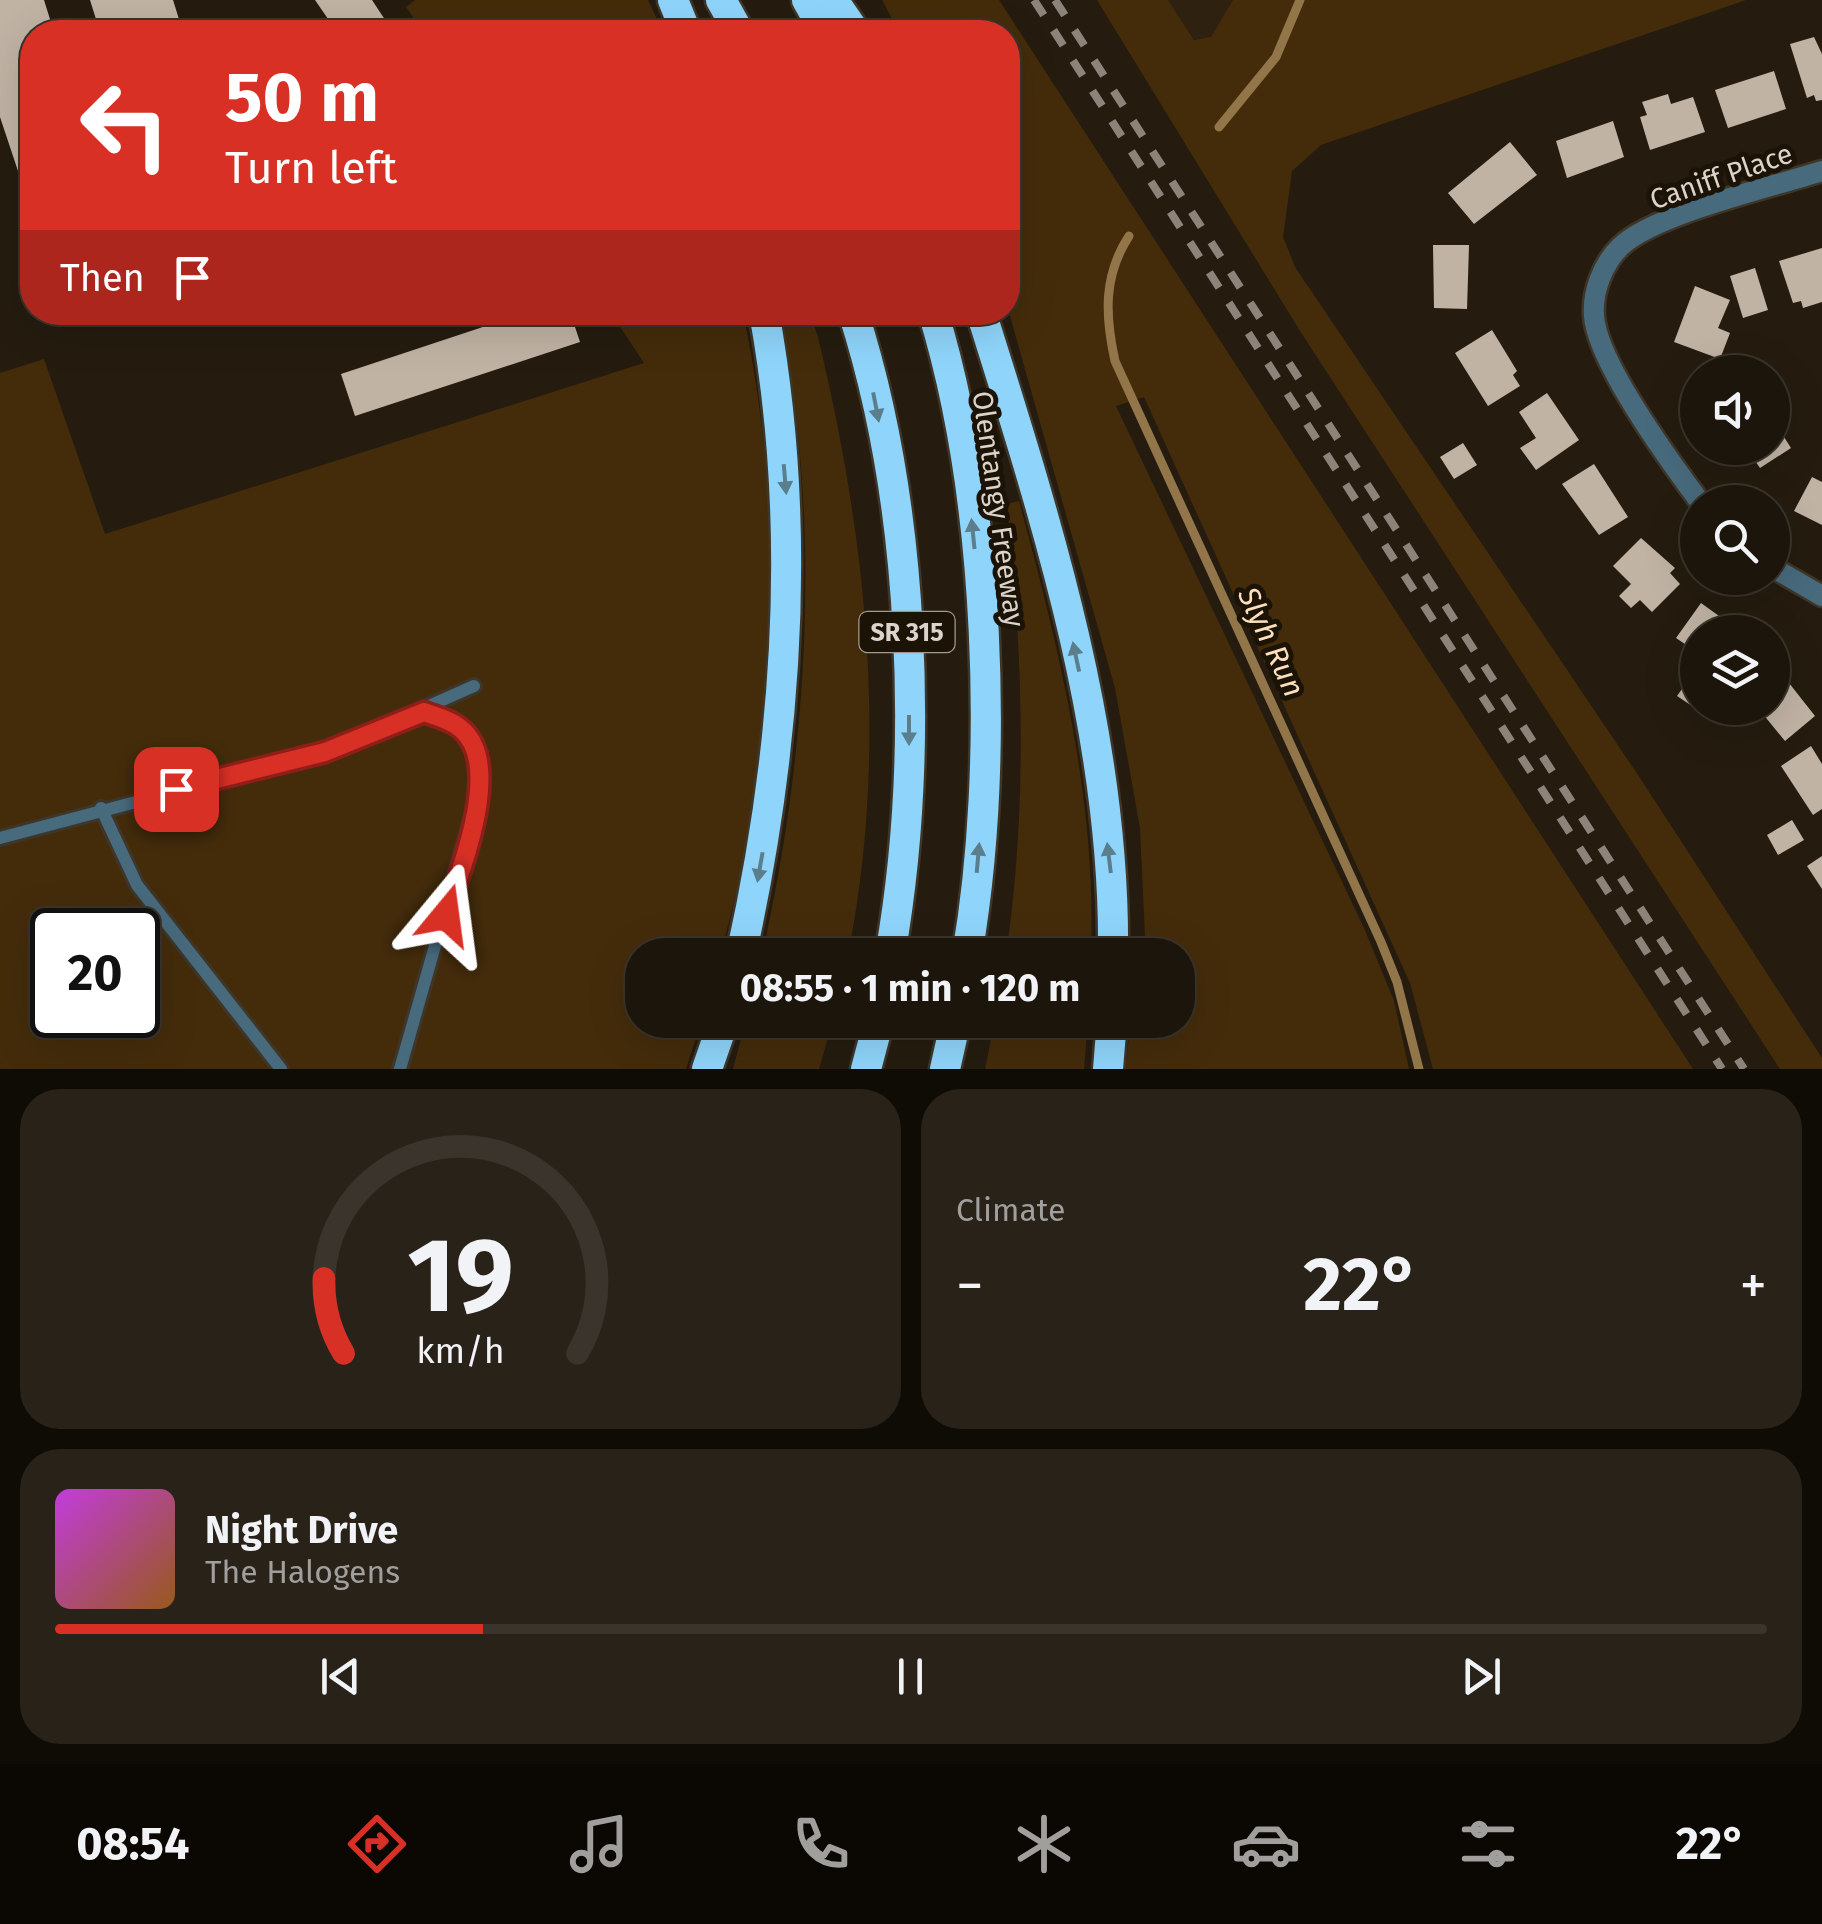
<!DOCTYPE html>
<meta charset="utf-8">
<style>
body{margin:0;font-family:"Fira Sans",sans-serif;background:#292219;color:#f1f3f6;height:100vh;display:flex;flex-direction:column;font-size:38px;white-space:nowrap}
*{box-sizing:border-box;margin:0}
p{font-size:32px;color:#a09f9d}
.icon{flex:none;width:55px;height:55px;fill:none;stroke:currentColor;stroke-width:2;stroke-linecap:round;stroke-linejoin:round}
.map{position:relative;height:1069px;overflow:hidden}
.side{display:flex;flex-direction:column;gap:20px;padding:20px;background:#0f0c06;flex:1}
.side>*{flex:none}
.top-card{position:absolute;left:20px;top:20px;width:1000px;height:305px;border-radius:40px;box-shadow:0 10px 40px #0002,0 0 0 2px #3a342c;background:#d93025;color:#fff;overflow:hidden}
.buttons{position:absolute;left:1680px;top:355px;display:grid;gap:20px}
.buttons a{display:grid;place-items:center;width:110px;height:110px;border-radius:50%;background:#1c150b;box-shadow:0 10px 40px #0002,0 0 0 2px #3a342c;font-size:50px}
.speed{position:absolute;left:30px;top:908px;display:flex;gap:20px;font-size:50px;font-weight:700;text-align:center}
.speed>*{display:grid;place-content:center;width:130px;height:130px;border-radius:50%;background:#1c150b;box-shadow:0 10px 40px #0002,0 0 0 2px #3a342c;line-height:1}
.speed .limit{border:5px solid #111;border-radius:15px;background:#fff;color:#111}
.pin{position:absolute;display:grid;place-items:center;width:85px;height:85px;color:#fff;margin:-42px;border-radius:20px;box-shadow:0 5px 15px #0006}
.me{position:absolute;width:110px;margin:-55px;rotate:16deg;stroke-linejoin:round;filter:drop-shadow(0 0 8px #0008)}
.turn{display:flex;align-items:center;gap:35px;height:210px;padding:0 40px;font-size:45px}
.turn .icon{width:130px;height:130px;stroke-width:2.5}
.turn b{display:block;font-size:70px;line-height:85px}
.then{display:flex;align-items:center;height:95px;padding:0 40px;background:#0003;gap:20px;font-size:38px}
.big{font-size:75px;font-weight:700;line-height:1.1}
.side .card{flex:1;display:flex;flex-direction:column;justify-content:center;gap:15px;min-width:0;padding:0 35px;border-radius:40px;background:#292219}
.side .dial{align-items:center;gap:0}
.dial svg{height:260px;overflow:visible;fill:none;stroke:#3a342c;stroke-width:7;stroke-linecap:round;text-anchor:middle}
.dial text{fill:#f1f3f6;stroke:none}
.song{display:flex;align-items:center;gap:30px}
.cover{width:120px;height:120px;border-radius:15px;background:linear-gradient(135deg,hsl(290 70% 55%),hsl(30 70% 35%))}
.played{height:10px;border-radius:5px;background:linear-gradient(90deg,#d93025 25%,#3a342c 25%)}
.keys{display:flex;justify-content:space-around;direction:ltr}
.heat{display:flex;justify-content:space-between;align-items:center;font-size:55px;direction:ltr}
.side .tiles{flex:1;display:grid;gap:20px;grid-template-columns:1fr 1fr}
.card:last-child{grid-column:span 2}
.trip{position:absolute;left:625px;top:938px;width:570px;height:100px;border-radius:40px;background:#1c150b;box-shadow:0 10px 40px #0002,0 0 0 2px #3a342c;font-weight:700;line-height:100px;text-align:center}
.tab-bar{display:flex;height:160px;justify-content:space-around;align-items:center;background:#0b0804;color:#a09f9d}
.tab-bar .icon{width:70px;height:70px}
.tab-bar .on{color:#d93025}
.tab-bar b{font-size:45px;color:#f1f3f6}
.map>svg:first-child{display:block}
.built{fill:#2f210f}
.green{fill:#442c0b;fill-rule:evenodd}
.lines{fill:none;stroke-linecap:round;stroke-linejoin:round}
.stream{stroke:#927549;stroke-width:9}
.building{fill:#c0b3a4}
.service-casing{stroke:#3e3629;stroke-width:18}
.minor-casing{stroke:#3e3629;stroke-width:25}
.motorway-casing{stroke:#3e3629;stroke-width:35}
.service{stroke:#486a7d;stroke-width:12}
.minor{stroke:#486a7d;stroke-width:20}
.motorway{stroke:#8fd5fb;stroke-width:30}
.rail{stroke:#8c847a;stroke-width:8;stroke-dasharray:18 18;stroke-linecap:butt}
.oneway{fill:#5b7e8d}
.route-casing{stroke:#8d1f18;stroke-width:25}
.route{stroke:#d93025;stroke-width:18}
.labels{text-anchor:middle;stroke-width:10;stroke-linejoin:round;paint-order:stroke}
.shield{fill:#1c1307;stroke:#a29a91;stroke-width:2.5}
.shield-label{font-size:25px;font-weight:bold;fill:#dbd4cc}
.street-label{font-size:28px;fill:#dbd4cc;stroke:#1c1307}
.water-label{font-size:30px;font-style:italic;fill:#fcdfbc;stroke:#1c1307}
</style>
<div class="map">
<svg width="1822" height="1069" viewBox="0 0 1822 1069">
<rect width="100%" height="100%" fill="#251c0f"/>
<polygon class="built" points="1168,0 1233,0 1211,38 1194,40"/>
<g class="green">
<polygon points="415,0 648,0 663,32 423,32 406,7"/>
<polygon points="882,0 999,0 1693,1069 1433,1069 1410,983 1144,397 1116,406 1364,928 1394,1001 1409,1069 1125,1069 1131,1020 1178,1020 1178,955 1141,955 1145,936 1140,828 1115,688 1008,309 1008,32 899,32"/>
<polygon points="1097,0 1168,0 1194,40 1211,37 1233,0 1746,0 1321,145 1292,171 1283,237 1295,267 1640,778 1822,1058 1822,1069 1780,1069 1300,331"/>
<path d="M611 313H743C787 520 779 751 720 955H642V1020H702L686 1069H0V373L44 359 105 534 644 363ZM52 930H138V1015H52Z"/>
<path d="M780 313H810L818 337C867 541 889 748 848 955H762C809 746 822 524 780 313Z"/>
<path d="M1019 501C1059 648 1097 801 1091 955H1006C1028 804 1023 655 1007 504Z"/>
<polygon points="746,1020 833,1020 819,1069 733,1069"/>
<polygon points="995,1020 1088,1020 1084,1069 985,1069"/>
</g>
<g class="lines">
<g class="stream">
<polyline points="1219,127 1276,57 1300,0"/>
<path d="M1129 236C1103 276 1105 316 1115 361L1381 942 1397 982 1419 1069"/>
</g>
</g>
<g class="building">
<polygon points="0,0 44,0 54,32 32,32 32,166 18,171 0,117"/>
<polygon points="90,0 173,0 183,32 100,32"/>
<polygon points="315,0 372,0 393,32 337,32"/>
<polygon points="1814,37 1822,54 1822,100 1816,101 1814,95 1807,98 1790,44"/>
<polygon points="1774,71 1786,109 1728,128 1715,90"/>
<polygon points="1668,94 1671,104 1693,97 1705,132 1650,150 1640,117 1647,115 1642,102"/>
<polygon points="1613,121 1624,157 1567,178 1556,141"/>
<polygon points="1510,142 1537,175 1474,224 1448,193"/>
<polygon points="1433,245 1469,245 1467,309 1434,308"/>
<polygon points="1822,248 1822,302 1803,308 1801,301 1793,303 1779,261"/>
<polygon points="1755,268 1768,310 1743,318 1730,276"/>
<polygon points="1695,286 1730,300 1718,328 1730,333 1720,359 1674,342"/>
<polygon points="528,312 570,312 580,342 355,416 341,374"/>
<polygon points="1492,330 1517,371 1513,375 1520,386 1488,406 1455,353"/>
<polygon points="1547,393 1579,440 1536,470 1520,448 1536,438 1519,412"/>
<polygon points="1777,426 1791,448 1760,468 1746,448 1772,448 1772,429"/>
<polygon points="1463,443 1477,465 1454,479 1440,457"/>
<polygon points="1594,464 1628,517 1599,535 1562,484"/>
<polygon points="1812,477 1822,482 1822,525 1794,511"/>
<polygon points="1641,538 1675,568 1670,573 1680,584 1652,612 1640,600 1631,608 1619,596 1631,584 1613,566"/>
<polygon points="1701,603 1726,621 1731,614 1745,624 1741,629 1746,632 1698,632 1698,653 1676,638"/>
<polygon points="1778,669 1815,716 1785,741 1758,708 1772,708 1772,673"/>
<polygon points="1694,672 1698,674 1698,710 1677,696"/>
<polygon points="1811,746 1822,764 1822,809 1813,815 1781,766"/>
<polygon points="1792,820 1804,840 1778,855 1767,835"/>
<polygon points="1822,856 1822,889 1807,866"/>
</g>
<g class="lines">
<defs>
<g id="service">
<polyline points="101,808 137,885 281,1069"/>
<polyline points="0,838 325,752 474,686"/>
<path d="M400 1069 481 784C478 737 466 730 424 712"/>
</g>
<g id="minor">
<path d="M1700 502C1671 463 1597 362 1594 316 1592 292 1603 263 1621 246 1657 213 1772 187 1822 171"/>
<polyline points="1772,567 1822,596"/>
</g>
<g id="motorway">
<polyline points="673,0 686,32"/>
<polyline points="721,0 739,32"/>
<polyline points="807,0 825,32"/>
<polyline points="833,0 855,32"/>
<path d="M853 312C915 505 925 756 890 955"/>
<path d="M933 312C990 499 1000 763 967 955"/>
<path d="M981 312C1046 519 1116 736 1113 955"/>
<path d="M741 955C788 743 803 527 764 312"/>
<polyline points="707,1069 724,1020"/>
<polyline points="866,1069 879,1020"/>
<polyline points="945,1069 956,1020"/>
<polyline points="1108,1069 1112,1020"/>
</g>
</defs>
<use href="#service" class="service-casing"/>
<use href="#minor" class="minor-casing"/>
<use href="#motorway" class="motorway-casing"/>
<use href="#service" class="service"/>
<use href="#minor" class="minor"/>
<use href="#motorway" class="motorway"/>
<g class="rail">
<polyline points="1034,0 1722,1069"/>
<polyline points="1055,0 1744,1069"/>
</g>
</g>
<defs><path id="oneway-solid" d="M-6-.8H1V-3.2L6.5 0L1 3.2V.8H-6Z" transform="scale(2.5)"/></defs>
<g class="oneway">
<use href="#oneway-solid" transform="translate(876 407) rotate(79)"/>
<use href="#oneway-solid" transform="translate(785 479) rotate(85)"/>
<use href="#oneway-solid" transform="translate(973 534) rotate(-96)"/>
<use href="#oneway-solid" transform="translate(1076 657) rotate(-102)"/>
<use href="#oneway-solid" transform="translate(909 730) rotate(90)"/>
<use href="#oneway-solid" transform="translate(978 858) rotate(-85)"/>
<use href="#oneway-solid" transform="translate(1109 858) rotate(-97)"/>
<use href="#oneway-solid" transform="translate(760 867) rotate(100)"/>
</g>
<g class="lines">
<defs>
<path id="route" d="M176 789 325 752 424 712C435 716 451 720 460 728 505 763 460 870 446 915"/>
</defs>
<use href="#route" class="route-casing"/>
<use href="#route" class="route"/>
</g>
<g class="labels">
<rect class="shield" x="859.5" y="612" width="95" height="40" rx="8"/>
<g class="shield-label">
<text x="907" y="641">SR 315</text>
</g>
<g class="street-label">
<text transform="translate(1721 176) rotate(-19)" y="10">Caniff Place</text>
<text transform="translate(999 509) rotate(82)" y="10">Olentangy Freeway</text>
</g>
<g class="water-label">
<text transform="translate(1271 642) rotate(65)" y="10">Slyh Run</text>
</g>
</g>
</svg>
<div class="buttons">
<a><svg class="icon" aria-label="sound" viewBox="0 0 24 24"><path d="M4 9h4l5-4v14l-5-4H4zM17 9q2 3 0 6"/></svg></a>
<a><svg class="icon" aria-label="search" viewBox="0 0 24 24"><circle cx="10" cy="10" r="6"/><path d="M15 15l6 6"/></svg></a>
<a><svg class="icon" aria-label="layers" viewBox="0 0 24 24"><path d="M12 4l9 5-9 5-9-5zM3 14l9 5 9-5"/></svg></a>
</div>
<div class="speed"><div class="limit">20</div></div>
<div class="pin" style="left:176px;top:789px;background:#d93025"><svg class="icon" aria-label="arrive" viewBox="0 0 24 24"><path d="M6 21V4h12l-3 4 3 4H6"/></svg></div>
<svg class="me" style="left:446px;top:915px" viewBox="-20 -20 40 40"><path d="M0-17L14 15 0 8-14 15z" fill="#d93025" stroke="#fff" stroke-width="4"/></svg>
<div class="trip">08:55 · 1 min · 120 m</div>
<div class="top-card">
<div class="turn"><svg class="icon" aria-label="left" viewBox="0 0 24 24"><path d="M17 20v-9H6M10 6l-5 5 5 5"/></svg><div><b>50 m</b>Turn left</div></div>
<div class="then">Then<svg class="icon" aria-label="arrive" viewBox="0 0 24 24"><path d="M6 21V4h12l-3 4 3 4H6"/></svg></div>
</div>
</div>
<section class="side">
<div class="tiles">
<div class="card dial"><svg viewBox="0 0 100 80">
<path d="M14 69A42 42 0 1 1 86 69"/>
<path d="M14 69A42 42 0 0 1 8 46" stroke="#d93025"/>
<text x="50" y="56" font-size="32" font-weight="700">19</text>
<text x="50" y="72" font-size="11">km/h</text>
</svg></div>
<div class="card"><p>Climate</p>
<div class="heat"><a>−</a><b class="big">22°</b><a>+</a></div>
</div>
<div class="card">
<div class="song"><i class="cover"></i><div><b>Night Drive</b><p>The Halogens</p></div></div>
<div class="played"></div>
<div class="keys"><svg class="icon" aria-label="previous" viewBox="0 0 24 24"><path d="M18 5L8 12l10 7zM5 5v14"/></svg><svg class="icon" aria-label="pause" viewBox="0 0 24 24"><path d="M8 5v14M16 5v14"/></svg><svg class="icon" aria-label="next" viewBox="0 0 24 24"><path d="M6 5l10 7-10 7zM19 5v14"/></svg></div>
</div>
</div>
</section>
<nav class="tab-bar">
<b>08:54</b>
<svg class="icon on" aria-label="directions" viewBox="0 0 24 24"><path d="M12 3l9 9-9 9-9-9zM9 14v-3h6M13 9l2 2-2 2"/></svg>
<svg class="icon" aria-label="music" viewBox="0 0 24 24"><path d="M9 18V5l10-2v13"/><circle cx="6" cy="18" r="3"/><circle cx="16" cy="16" r="3"/></svg>
<svg class="icon" aria-label="phone" viewBox="0 0 24 24"><path d="M5 4h4l2 5-3 2q2 4 5 5l2-3 5 2v4C11 20 4 13 5 4z"/></svg>
<svg class="icon" aria-label="climate" viewBox="0 0 24 24"><path d="M12 3v18M4 7l16 10M4 17L20 7"/></svg>
<svg class="icon" aria-label="car" viewBox="0 0 24 24"><path d="M5 17H2v-5l4-1 3-4h7l3 4 3 1v5h-3M9 17h6M6 11h13"/><circle cx="7" cy="17" r="2"/><circle cx="17" cy="17" r="2"/></svg>
<svg class="icon" aria-label="filters" viewBox="0 0 24 24"><path d="M4 7h16M4 17h16"/><circle cx="9" cy="7" r="2"/><circle cx="15" cy="17" r="2"/></svg>
<b>22°</b>
</nav>
